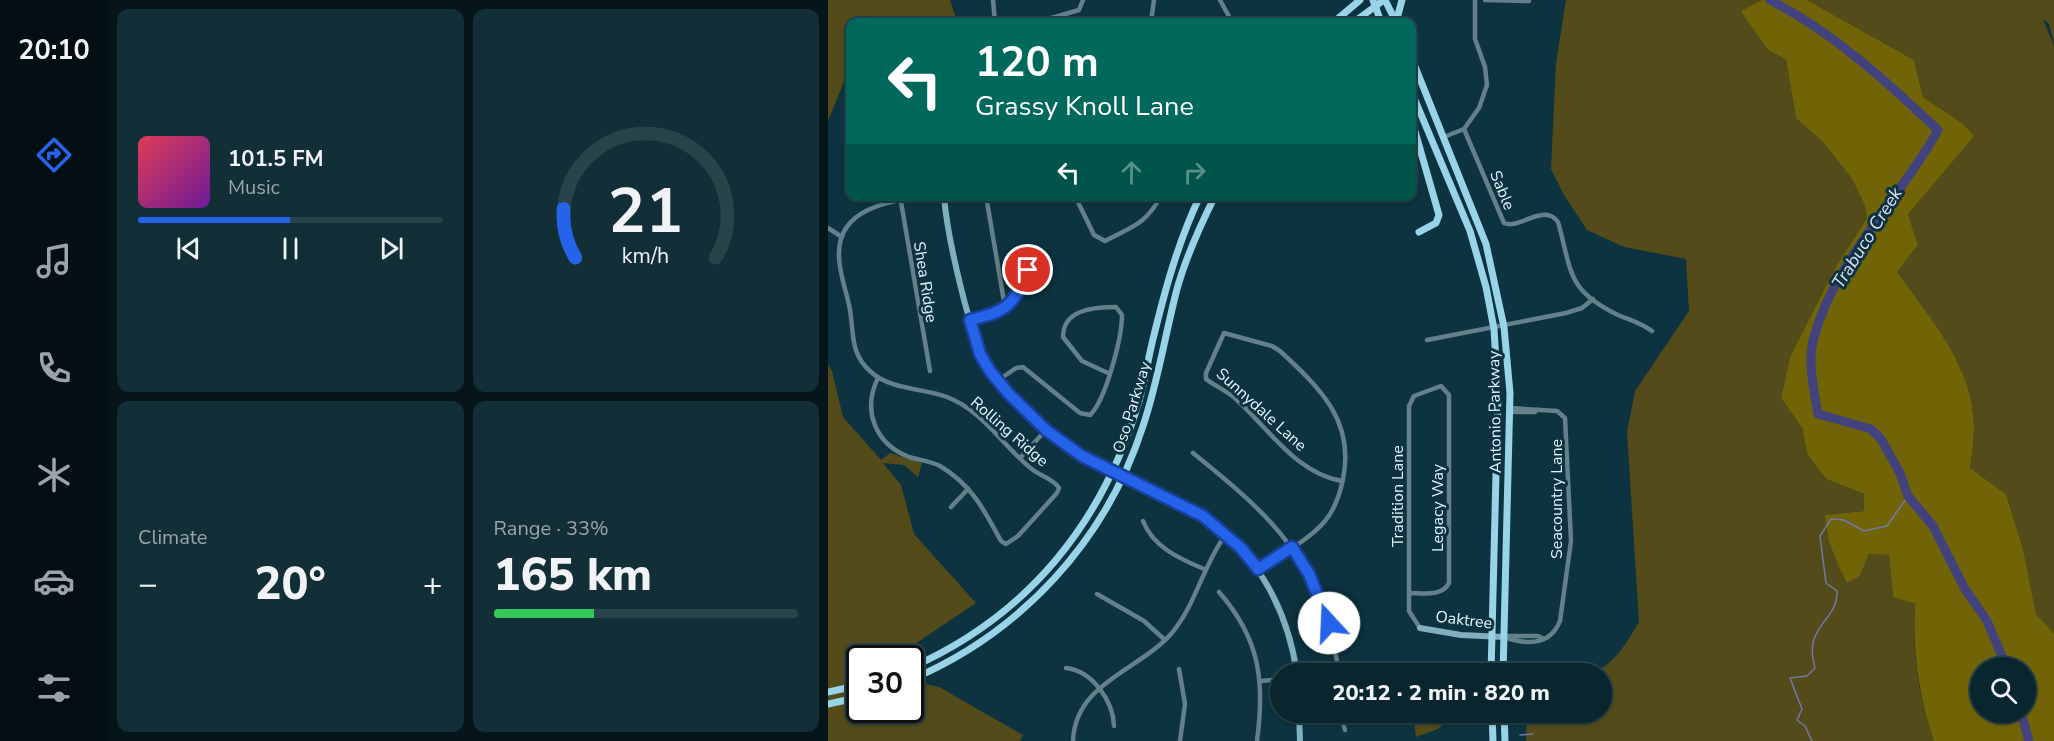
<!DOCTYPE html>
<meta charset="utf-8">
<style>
body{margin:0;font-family:"Nunito Sans",sans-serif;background:#122e37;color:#f1f3f6;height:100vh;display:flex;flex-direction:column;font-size:22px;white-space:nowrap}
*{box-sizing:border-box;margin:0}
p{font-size:20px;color:#99a5aa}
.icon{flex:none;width:33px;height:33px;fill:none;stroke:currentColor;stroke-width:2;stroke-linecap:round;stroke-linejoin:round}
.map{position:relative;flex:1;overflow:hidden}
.side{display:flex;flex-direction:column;gap:9px;padding:9px;background:#05151a;width:720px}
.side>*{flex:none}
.top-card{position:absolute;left:18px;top:18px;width:570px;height:183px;border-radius:12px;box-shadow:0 2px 4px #0004,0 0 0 2px #29434b;background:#00695c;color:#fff;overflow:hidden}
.tools{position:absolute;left:1142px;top:657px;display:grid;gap:12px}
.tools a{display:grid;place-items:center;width:66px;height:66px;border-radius:50%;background:#09262f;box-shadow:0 2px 4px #0004,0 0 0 2px #29434b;font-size:30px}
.speed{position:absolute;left:18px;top:645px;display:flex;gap:12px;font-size:30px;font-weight:700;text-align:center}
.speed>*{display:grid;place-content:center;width:78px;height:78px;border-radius:50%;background:#09262f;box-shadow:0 2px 4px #0004,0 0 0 2px #29434b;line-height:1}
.speed .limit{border:3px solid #111;border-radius:9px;background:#fff;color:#111}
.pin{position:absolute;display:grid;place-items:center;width:51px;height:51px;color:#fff;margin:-26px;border:3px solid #fff;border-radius:50%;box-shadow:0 2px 6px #0007}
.me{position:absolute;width:66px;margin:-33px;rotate:340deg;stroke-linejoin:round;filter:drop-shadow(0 0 4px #0008)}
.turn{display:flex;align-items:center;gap:21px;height:126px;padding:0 30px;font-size:27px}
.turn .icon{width:78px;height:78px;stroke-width:2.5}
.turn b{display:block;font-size:42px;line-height:51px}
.lanes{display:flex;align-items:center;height:57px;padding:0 30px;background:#0003;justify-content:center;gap:30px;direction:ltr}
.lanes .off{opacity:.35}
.big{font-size:45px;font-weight:800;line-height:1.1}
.side .tile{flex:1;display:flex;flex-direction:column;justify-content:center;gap:9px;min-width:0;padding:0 21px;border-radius:12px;background:#122e37}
.side .dial{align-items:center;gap:0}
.dial svg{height:156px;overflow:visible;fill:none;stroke:#29434b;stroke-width:7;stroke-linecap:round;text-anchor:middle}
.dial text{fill:#f1f3f6;stroke:none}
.song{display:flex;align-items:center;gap:18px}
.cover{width:72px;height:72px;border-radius:9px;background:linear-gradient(135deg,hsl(350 70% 55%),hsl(280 70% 35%))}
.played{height:6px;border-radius:3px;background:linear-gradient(90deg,#2563eb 50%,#29434b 50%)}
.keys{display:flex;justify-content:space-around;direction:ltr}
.heat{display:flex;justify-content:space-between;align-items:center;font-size:33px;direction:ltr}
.charge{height:9px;border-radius:4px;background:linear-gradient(90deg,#34c759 33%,#29434b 0)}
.side .tiles{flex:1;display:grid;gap:9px;grid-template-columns:repeat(2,1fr)}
.trip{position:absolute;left:442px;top:663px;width:342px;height:60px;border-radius:30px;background:#09262f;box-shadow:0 2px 4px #0004,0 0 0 2px #29434b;font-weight:800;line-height:60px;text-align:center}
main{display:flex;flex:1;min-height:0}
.tab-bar{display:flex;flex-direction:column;width:108px;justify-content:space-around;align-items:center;background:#040f13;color:#99a5aa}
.tab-bar .icon{width:42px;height:42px}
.tab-bar .current{color:#2563eb}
.tab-bar b{font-size:27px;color:#f1f3f6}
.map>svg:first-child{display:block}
.green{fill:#534c1a}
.forest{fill:#706407;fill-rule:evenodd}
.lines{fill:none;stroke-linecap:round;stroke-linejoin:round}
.stream{stroke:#7278a5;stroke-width:1.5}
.river{stroke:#42427f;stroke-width:9}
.street{stroke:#64808a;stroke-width:4.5}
.secondary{stroke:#81afbe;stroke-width:6}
.primary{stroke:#98d3e7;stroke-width:7}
.route-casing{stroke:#184099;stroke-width:15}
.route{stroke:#2563eb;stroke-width:10}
.labels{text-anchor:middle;stroke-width:6;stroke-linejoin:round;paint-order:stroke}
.street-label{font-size:16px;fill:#e2f6fd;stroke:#0c333f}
.water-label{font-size:18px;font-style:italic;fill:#dfe1f5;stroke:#0c333f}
</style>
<main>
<nav class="tab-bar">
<b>20:10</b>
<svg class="icon current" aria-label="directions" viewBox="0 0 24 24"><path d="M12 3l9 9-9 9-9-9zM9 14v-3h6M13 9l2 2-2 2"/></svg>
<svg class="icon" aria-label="music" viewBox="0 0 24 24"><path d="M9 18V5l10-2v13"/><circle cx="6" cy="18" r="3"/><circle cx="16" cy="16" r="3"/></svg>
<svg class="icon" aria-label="phone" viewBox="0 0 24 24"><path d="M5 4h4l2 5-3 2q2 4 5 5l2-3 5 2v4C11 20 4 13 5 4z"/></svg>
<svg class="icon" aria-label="climate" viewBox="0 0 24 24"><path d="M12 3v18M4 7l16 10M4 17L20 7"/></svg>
<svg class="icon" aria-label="car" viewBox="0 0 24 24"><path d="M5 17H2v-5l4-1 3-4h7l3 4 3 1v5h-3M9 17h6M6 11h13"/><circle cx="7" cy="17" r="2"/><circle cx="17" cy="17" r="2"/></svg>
<svg class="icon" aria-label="filters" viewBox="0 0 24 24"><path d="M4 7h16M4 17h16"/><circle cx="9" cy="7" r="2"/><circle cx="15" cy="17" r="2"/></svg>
</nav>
<section class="side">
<div class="tiles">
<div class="tile">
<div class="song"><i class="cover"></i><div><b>101.5 FM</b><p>Music</p></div></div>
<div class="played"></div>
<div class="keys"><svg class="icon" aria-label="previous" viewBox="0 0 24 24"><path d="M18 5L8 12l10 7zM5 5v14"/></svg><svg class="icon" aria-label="pause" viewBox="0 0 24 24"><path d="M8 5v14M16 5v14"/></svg><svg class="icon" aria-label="next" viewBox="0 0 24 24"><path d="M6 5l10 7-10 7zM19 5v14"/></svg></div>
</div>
<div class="tile dial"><svg viewBox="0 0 100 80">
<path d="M14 69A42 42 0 1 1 86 69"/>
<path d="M14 69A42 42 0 0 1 8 44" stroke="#2563eb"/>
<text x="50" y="56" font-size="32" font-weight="700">21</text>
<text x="50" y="72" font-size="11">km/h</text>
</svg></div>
<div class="tile"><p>Climate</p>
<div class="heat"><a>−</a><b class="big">20°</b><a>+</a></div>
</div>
<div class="tile"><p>Range · 33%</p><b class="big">165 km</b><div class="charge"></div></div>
</div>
</section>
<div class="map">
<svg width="1226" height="741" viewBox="0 0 1226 741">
<rect width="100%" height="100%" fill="#0c333f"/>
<g class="green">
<polygon points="0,0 122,0 129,22 22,22 22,71 19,74 0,121"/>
<path d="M738 0H934L914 11 939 49 958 60 968 118 995 142 1024 179 1037 206 1039 218 1007 268 962 357 953 398 974 428 979 454 998 479 1036 494V511L997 515 1017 583 1032 576 1041 554 1061 555 1065 597 1087 604C1083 649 1091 699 1106 741H698L699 713 774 712V674L761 673C785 668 799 642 811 622L799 432 807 391 861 311 858 259 796 247 759 230 736 195 723 169 728 63Z"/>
<path d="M979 0H1226V44L1221 24 1215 19 1226 46V633L1208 614 1195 549 1178 494 1142 468C1144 454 1146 440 1146 426 1146 369 1101 316 1069 272L1090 245 1080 214 1134 123 1095 97 1086 60Z"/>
<polygon points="0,364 4,371 15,417 53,460 62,453 94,463 90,477 76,465 55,463 73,485 86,534 148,603 66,658 32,658 32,710 82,710 83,681 111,687 195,735 192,741 0,741"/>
<polygon points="585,713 585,712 628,713 610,729 588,737"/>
</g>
<path class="forest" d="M934 0H979L1086 60 1095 97 1134 123 1146 136 1080 214 1090 245 1069 272C1101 316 1146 368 1146 426 1146 440 1144 454 1142 468L1178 494 1195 549 1208 614 1226 633V741H1106C1091 698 1084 650 1087 604L1065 597 1061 555 1041 554 1032 576 1018 583 1001 542 997 515 1036 511V494L998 479 979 454 974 428 953 398 962 357 1007 268 1039 218 1037 206 1024 179 995 142 968 118 958 60 939 49 913 11ZM1152 668H1197V712H1152Z"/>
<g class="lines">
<g class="stream">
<polyline points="692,735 705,734"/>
<path d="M984 741 977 726 969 720 974 709 962 678 979 676 987 668C974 625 1011 621 1009 591L998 583 992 536 1003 519 1016 520 1036 531 1059 526 1080 496"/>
</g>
<g class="river">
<path d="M942 0C1006 33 1058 81 1110 130 1072 199 1007 260 986 337 979 362 986 390 990 414L1043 429 1053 439 1072 473 1080 496 1105 526 1137 589 1159 621 1179 668"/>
<polyline points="1193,712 1201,741"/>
</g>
<g class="street">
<polyline points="165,0 167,22"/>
<polyline points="392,0 404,22"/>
<path d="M647 0V39L657 67 659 85 651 108 636 129 676 223C692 230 716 202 730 222 744 271 738 290 790 315 802 320 813 323 824 331"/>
<polyline points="657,0 701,1"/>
<polyline points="219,22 220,19 251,10 255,0"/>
<polyline points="323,22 326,0"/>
<polyline points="616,137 636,129"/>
<polyline points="72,196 102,371"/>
<polyline points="158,196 177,307"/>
<path d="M247 196 266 235 277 241C305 226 317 225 333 196"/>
<polyline points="0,228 14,237"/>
<path d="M142 320C180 311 186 305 200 270"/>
<polyline points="599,340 738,313 754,308 765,299"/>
<path d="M50 378C34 410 47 444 81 457 91 460 102 461 112 466 144 485 156 510 173 541L178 544 190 536 229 493 231 488C226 479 213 476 205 470 176 448 156 411 119 397 95 388 63 390 43 372 22 354 26 334 22 310 19 292 11 274 11 256 9 208 62 201 98 196"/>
<path d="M169 381 188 368 195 367 252 413 262 415C278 400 294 337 294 315L288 307C267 307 235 309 235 337L254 361 280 373"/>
<polyline points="682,412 707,412 709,410"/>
<path d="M365 453C423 500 470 538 496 610 504 632 509 651 510 674"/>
<polyline points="193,457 218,430"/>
<polyline points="123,507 140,489"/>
<path d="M315 521C325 547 352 559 376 569"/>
<path d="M430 569C452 555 480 541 497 521 507 509 512 494 515 479 527 421 492 388 452 351L444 346 396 333 378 373V379C388 387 400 391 409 400 441 429 469 474 514 481"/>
<path d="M391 592C432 639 437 681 429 741"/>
<path d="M581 593C595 593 614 597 621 583V395L613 386 586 396 581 406V611L592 628"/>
<polyline points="269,594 316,621 337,640"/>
<polyline points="678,636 710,636 716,639"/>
<path d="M676 637C699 645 722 646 732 621L743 541 737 418 729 411 682 408"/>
<path d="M238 668C264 671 285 700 286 726"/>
<polyline points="351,669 357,704 352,741"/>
<polyline points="433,681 453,679"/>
<polyline points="512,712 517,730"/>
<path d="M245 741C247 683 310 671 343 634 368 605 375 565 398 534"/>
</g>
<g class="secondary">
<path d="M116 196C119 235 142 340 162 371 182 401 213 430 244 450 280 474 325 485 362 508 424 544 459 604 469 674"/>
<polyline points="592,628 633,635 676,637"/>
<polyline points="471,712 472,741"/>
</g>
<g class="primary">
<polyline points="545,0 553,22"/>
<polyline points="557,0 568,22"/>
<polyline points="506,22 532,0"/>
<polyline points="526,22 556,0"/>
<polyline points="568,22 574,0"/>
<polyline points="584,59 658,244 676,327 682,393 675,674"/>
<polyline points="584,93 642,231 658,287 666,329 670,394 663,674"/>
<polyline points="584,121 611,215 608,223 591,232"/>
<path d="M82 668C200 616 275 523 311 401 317 381 320 359 325 339 337 290 350 242 372 196"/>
<path d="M82 680C193 633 278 541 315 426 330 382 337 335 349 289 358 257 372 226 387 196"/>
<polyline points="0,692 32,685"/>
<polyline points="0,704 32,697"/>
<polyline points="664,712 665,741"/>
<polyline points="676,712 677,741"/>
</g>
</g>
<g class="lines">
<defs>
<path id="route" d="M200 270C186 305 180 311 142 320L152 354 162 371 180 393 218 430 254 456 375 516 413 548 430 569 464 547 481 574 501 623"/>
</defs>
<use href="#route" class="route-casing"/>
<use href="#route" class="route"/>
</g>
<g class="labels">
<g class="street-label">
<text transform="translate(675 190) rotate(68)" y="6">Sable</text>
<text transform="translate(98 282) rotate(81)" y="6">Shea Ridge</text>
<text transform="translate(303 407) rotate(-73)" y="6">Oso Parkway</text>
<text transform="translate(434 409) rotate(42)" y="6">Sunnydale Lane</text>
<text transform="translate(666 412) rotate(-91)" y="6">Antonio Parkway</text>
<text transform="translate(182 431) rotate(41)" y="6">Rolling Ridge</text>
<text transform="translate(569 496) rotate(-90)" y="6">Tradition Lane</text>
<text transform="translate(728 499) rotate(-90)" y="6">Seacountry Lane</text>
<text transform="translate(609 508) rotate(-90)" y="6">Legacy Way</text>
<text transform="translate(636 619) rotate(7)" y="6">Oaktree</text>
</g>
<g class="water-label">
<text transform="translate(1039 238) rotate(-58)" y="6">Trabuco Creek</text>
</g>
</g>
</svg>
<div class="tools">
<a><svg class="icon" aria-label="search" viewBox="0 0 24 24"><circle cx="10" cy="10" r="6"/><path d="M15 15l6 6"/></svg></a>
</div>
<div class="speed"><div class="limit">30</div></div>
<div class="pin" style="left:200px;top:270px;background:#d93025"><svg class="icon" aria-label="arrive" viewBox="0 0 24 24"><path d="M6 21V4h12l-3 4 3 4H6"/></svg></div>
<svg class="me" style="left:501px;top:623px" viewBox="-20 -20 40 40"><circle r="19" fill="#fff"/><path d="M0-13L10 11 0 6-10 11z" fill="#2563eb"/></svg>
<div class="trip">20:12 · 2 min · 820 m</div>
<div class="top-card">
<div class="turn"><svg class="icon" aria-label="left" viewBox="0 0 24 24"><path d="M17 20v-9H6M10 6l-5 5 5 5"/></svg><div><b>120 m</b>Grassy Knoll Lane</div></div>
<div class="lanes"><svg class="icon" aria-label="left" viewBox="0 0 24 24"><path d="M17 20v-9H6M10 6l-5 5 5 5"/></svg><svg class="icon off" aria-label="ahead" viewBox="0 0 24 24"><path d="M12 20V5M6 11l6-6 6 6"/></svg><svg class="icon off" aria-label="right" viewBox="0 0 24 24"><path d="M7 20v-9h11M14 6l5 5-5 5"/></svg></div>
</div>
</div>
</main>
